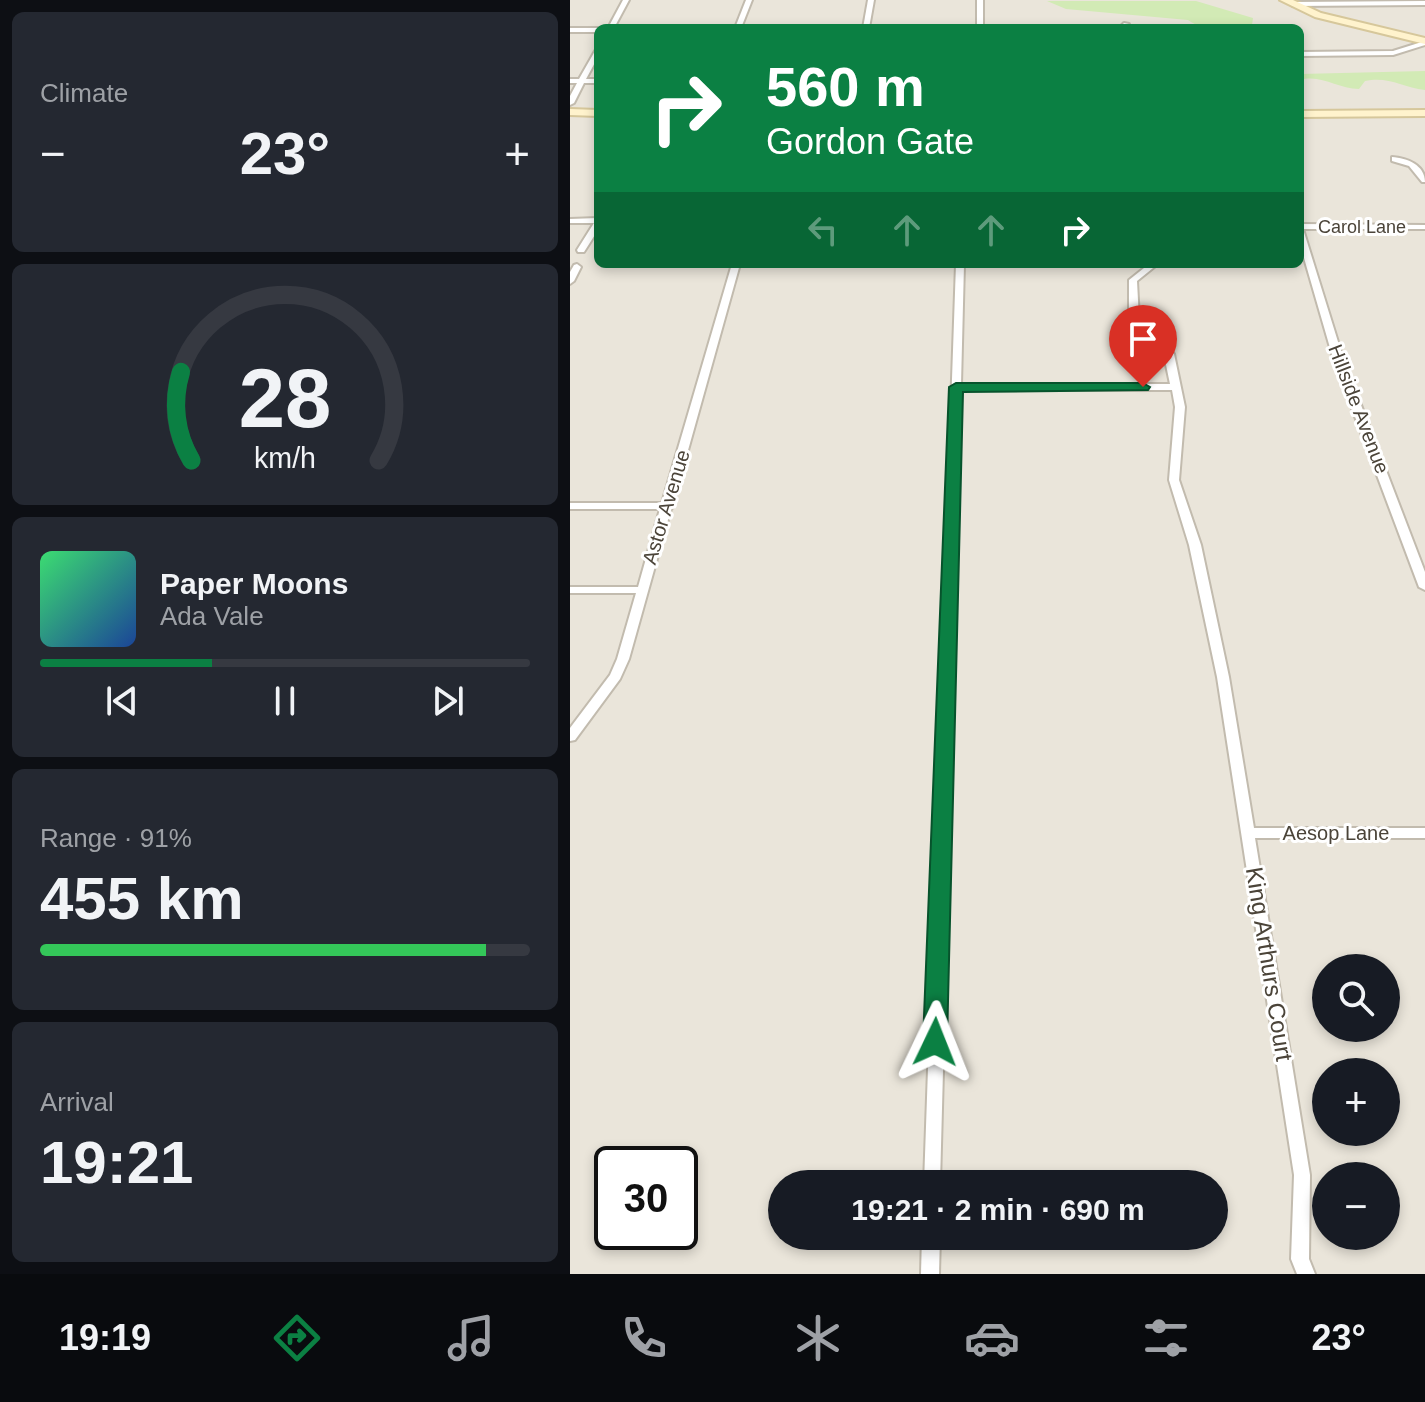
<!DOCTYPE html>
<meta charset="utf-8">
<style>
body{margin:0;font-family:Arial,sans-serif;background:#242831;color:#f1f3f6;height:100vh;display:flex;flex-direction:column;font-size:30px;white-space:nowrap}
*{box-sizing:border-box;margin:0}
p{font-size:26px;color:#9ea1a6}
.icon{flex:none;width:44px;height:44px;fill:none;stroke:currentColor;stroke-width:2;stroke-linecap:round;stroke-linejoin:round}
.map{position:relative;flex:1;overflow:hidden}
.panel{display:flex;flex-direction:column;gap:12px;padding:12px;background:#0d0f14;width:570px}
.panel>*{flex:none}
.guide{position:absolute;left:24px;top:24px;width:710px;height:244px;border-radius:12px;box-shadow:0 4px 12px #0003;background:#0b8043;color:#fff;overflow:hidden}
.buttons{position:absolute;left:742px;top:954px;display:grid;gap:16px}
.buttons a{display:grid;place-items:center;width:88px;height:88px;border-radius:50%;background:#171b24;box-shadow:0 4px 12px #0003;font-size:40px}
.speed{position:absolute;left:24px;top:1146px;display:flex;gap:16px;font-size:40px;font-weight:700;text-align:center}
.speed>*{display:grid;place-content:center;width:104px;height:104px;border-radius:50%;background:#171b24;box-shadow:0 4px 12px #0003;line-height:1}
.speed .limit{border:4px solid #111;border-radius:12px;background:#fff;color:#111}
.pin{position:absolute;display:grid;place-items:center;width:68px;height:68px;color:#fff;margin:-82px -34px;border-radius:50% 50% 50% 0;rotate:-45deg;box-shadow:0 0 8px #0007}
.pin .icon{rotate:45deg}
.me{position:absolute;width:88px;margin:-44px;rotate:2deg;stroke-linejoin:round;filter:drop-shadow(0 0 6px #0008)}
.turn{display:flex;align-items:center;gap:28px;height:168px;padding:0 40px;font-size:36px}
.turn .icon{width:104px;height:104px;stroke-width:2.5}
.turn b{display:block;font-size:56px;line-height:68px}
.lanes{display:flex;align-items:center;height:76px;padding:0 40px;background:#0003;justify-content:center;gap:40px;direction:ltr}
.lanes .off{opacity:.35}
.big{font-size:60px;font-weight:700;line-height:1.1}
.panel .tile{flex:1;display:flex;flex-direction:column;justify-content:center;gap:12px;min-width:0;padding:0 28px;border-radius:12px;background:#242831}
.panel .dial{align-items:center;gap:0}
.dial svg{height:208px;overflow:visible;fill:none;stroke:#363941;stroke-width:7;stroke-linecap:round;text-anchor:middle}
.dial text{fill:#f1f3f6;stroke:none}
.song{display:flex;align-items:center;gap:24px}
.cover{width:96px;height:96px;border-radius:12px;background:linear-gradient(135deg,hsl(140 70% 55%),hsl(220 70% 35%))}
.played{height:8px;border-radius:4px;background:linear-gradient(90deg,#0b8043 35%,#363941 35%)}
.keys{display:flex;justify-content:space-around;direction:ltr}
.heat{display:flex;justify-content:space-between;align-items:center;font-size:44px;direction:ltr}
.charge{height:12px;border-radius:6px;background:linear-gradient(90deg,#34c759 91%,#363941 0)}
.trip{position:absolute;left:198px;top:1170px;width:460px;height:80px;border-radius:40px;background:#171b24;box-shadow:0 4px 12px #0003;font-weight:700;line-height:80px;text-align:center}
.tabs{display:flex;height:128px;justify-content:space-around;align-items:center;background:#090b0e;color:#9ea1a6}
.tabs .icon{width:56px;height:56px}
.tabs .on{color:#0b8043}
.tabs b{font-size:36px;color:#f1f3f6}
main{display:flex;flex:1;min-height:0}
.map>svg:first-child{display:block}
.residential{fill:#eae5da;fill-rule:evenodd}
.green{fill:#d2eab5}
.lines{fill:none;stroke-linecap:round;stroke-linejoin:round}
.minor-casing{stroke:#c2bbae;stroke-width:4}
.secondary-casing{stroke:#d6c79b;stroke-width:4}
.minor{fill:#fff;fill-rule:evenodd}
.secondary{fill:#fff3cd;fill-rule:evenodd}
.route{fill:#0b8043;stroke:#07532c;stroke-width:2}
.labels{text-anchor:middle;stroke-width:6;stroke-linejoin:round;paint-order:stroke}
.far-street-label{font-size:18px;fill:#4b4439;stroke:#fff}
.street-label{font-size:20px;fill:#4b4439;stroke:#fff}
.near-street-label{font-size:24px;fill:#4b4439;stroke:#fff}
</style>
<main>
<section class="panel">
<div class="tile"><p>Climate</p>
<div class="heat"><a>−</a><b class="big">23°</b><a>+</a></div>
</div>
<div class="tile dial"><svg viewBox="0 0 100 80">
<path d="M14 69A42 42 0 1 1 86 69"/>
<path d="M14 69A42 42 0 0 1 10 35" stroke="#0b8043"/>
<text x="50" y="56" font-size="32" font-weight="700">28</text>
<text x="50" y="72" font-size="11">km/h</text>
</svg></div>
<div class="tile">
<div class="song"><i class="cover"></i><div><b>Paper Moons</b><p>Ada Vale</p></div></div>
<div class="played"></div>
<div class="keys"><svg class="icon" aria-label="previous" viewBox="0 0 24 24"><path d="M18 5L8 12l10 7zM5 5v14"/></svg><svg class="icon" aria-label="pause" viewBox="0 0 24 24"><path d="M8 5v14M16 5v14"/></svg><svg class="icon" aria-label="next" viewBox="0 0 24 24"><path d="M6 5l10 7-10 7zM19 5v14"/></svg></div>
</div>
<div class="tile"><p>Range · 91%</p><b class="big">455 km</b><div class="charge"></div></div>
<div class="tile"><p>Arrival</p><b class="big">19:21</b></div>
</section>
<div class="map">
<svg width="855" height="1274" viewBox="0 0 855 1274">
<rect width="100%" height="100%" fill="#f6f3ec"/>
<path class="residential" d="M0 0H855V1274H0ZM28 28H730V264H28ZM756 968H816V1028H756ZM756 1072H816V1132H756ZM42 1164H110V1232H42ZM756 1176H816V1236H756ZM212 1184H644V1236H212Z"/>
<g class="green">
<path d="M477 1H626L683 18 682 25C662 30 635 33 618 20L496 9Z"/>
<path d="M855 71V90C832 87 818 76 795 81L789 89C767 89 752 74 730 80V74Z"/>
</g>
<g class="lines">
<defs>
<g id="minor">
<polygon points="53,0 59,0 44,28 38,28"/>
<polygon points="176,0 182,0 171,28 165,28"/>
<polygon points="298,0 304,0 299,28 293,28"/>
<rect x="407" y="0" width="6" height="28"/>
<polygon points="855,1 855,5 723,6 720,4 723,2"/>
<polygon points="554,23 559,24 556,28 549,28"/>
<rect x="0" y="28" width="28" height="4"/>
<polygon points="855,41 855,45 823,55 730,56 730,52 823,51"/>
<polygon points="28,49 28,57 16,79 28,79 28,83 14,83 4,103 0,105 0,96 7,83 0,83 0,79 9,79 25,51"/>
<path d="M822 157C837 158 855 165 855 182H852L839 166 822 161Z"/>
<polygon points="28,218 28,230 14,252 8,252 7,250 24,223 0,223 0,219"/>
<polygon points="730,224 855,225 855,229 733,229 773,358 855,572 855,590 849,587 763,358 730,244"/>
<polygon points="7,264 11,267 4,281 0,284 0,272 4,265"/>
<polygon points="162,264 170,264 103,504 104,506 101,509 59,659 50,679 5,740 0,741 0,728 40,675 47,659 66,593 0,593 0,587 68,587 90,509 0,509 0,503 92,503"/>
<polygon points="386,264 394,264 391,384 600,384 594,355 559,321 559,280 579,264 588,264 567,281 569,320 604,354 615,407 609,480 631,545 659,677 684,828 855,828 855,838 685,838 740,1175 739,1259 745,1274 727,1274 721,1259 724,1175 647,677 619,545 599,480 605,407 602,390 391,390 370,1184 354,1184"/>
<polygon points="352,1236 370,1236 369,1274 351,1274"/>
</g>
<g id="secondary">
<polygon points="710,0 723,0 751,13 855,38 855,44 745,17"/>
<polygon points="0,109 28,110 28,116 0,115"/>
<polygon points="855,110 855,116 730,117 730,111"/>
</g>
</defs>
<use href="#minor" class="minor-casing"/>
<use href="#secondary" class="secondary-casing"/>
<use href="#minor" class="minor"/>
<use href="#secondary" class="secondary"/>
</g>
<polygon class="route" points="573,383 580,387 578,390 393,392 377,1042 373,1049 357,1049 353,1042 379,387 386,383"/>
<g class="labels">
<g class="far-street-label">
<text x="792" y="233">Carol Lane</text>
</g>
<g class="street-label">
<text transform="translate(789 409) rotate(69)" y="7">Hillside Avenue</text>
<text transform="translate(96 507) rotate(-73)" y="7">Astor Avenue</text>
<text x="766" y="840">Aesop Lane</text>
</g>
<g class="near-street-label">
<text transform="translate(699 964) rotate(81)" y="8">King Arthurs Court</text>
</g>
</g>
</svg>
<div class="buttons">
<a><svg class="icon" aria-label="search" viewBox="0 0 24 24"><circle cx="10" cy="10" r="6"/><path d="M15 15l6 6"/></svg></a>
<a>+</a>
<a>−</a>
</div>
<div class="speed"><div class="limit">30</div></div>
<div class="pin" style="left:573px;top:387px;background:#d93025"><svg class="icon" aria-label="arrive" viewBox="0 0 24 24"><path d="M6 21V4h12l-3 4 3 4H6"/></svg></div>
<svg class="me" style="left:365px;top:1042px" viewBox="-20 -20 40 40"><path d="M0-17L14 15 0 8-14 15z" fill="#0b8043" stroke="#fff" stroke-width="4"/></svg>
<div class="trip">19:21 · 2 min · 690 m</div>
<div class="guide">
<div class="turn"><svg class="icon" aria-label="right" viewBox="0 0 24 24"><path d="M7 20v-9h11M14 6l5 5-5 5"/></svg><div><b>560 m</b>Gordon Gate</div></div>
<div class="lanes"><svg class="icon off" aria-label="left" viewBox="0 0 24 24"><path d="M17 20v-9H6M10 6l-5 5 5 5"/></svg><svg class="icon off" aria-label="ahead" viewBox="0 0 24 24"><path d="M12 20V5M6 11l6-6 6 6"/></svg><svg class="icon off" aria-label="ahead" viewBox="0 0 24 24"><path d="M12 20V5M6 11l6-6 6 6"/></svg><svg class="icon" aria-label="right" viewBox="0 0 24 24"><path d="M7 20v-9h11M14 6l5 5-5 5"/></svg></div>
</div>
</div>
</main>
<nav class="tabs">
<b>19:19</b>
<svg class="icon on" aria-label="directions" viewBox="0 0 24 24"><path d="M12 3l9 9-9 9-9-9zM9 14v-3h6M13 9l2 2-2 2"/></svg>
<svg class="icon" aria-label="music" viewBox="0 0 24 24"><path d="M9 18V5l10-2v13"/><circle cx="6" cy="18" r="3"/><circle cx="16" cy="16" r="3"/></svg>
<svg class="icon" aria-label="phone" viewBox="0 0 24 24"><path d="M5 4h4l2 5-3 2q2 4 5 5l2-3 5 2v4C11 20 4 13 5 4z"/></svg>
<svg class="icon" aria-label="climate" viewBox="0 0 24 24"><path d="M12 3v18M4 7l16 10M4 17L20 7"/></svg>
<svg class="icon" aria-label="car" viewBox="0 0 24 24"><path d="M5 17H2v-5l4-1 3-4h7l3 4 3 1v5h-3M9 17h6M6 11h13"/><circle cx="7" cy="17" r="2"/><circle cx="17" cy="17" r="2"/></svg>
<svg class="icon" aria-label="filters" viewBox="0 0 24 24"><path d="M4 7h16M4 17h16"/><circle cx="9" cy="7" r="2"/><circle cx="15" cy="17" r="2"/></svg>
<b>23°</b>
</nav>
